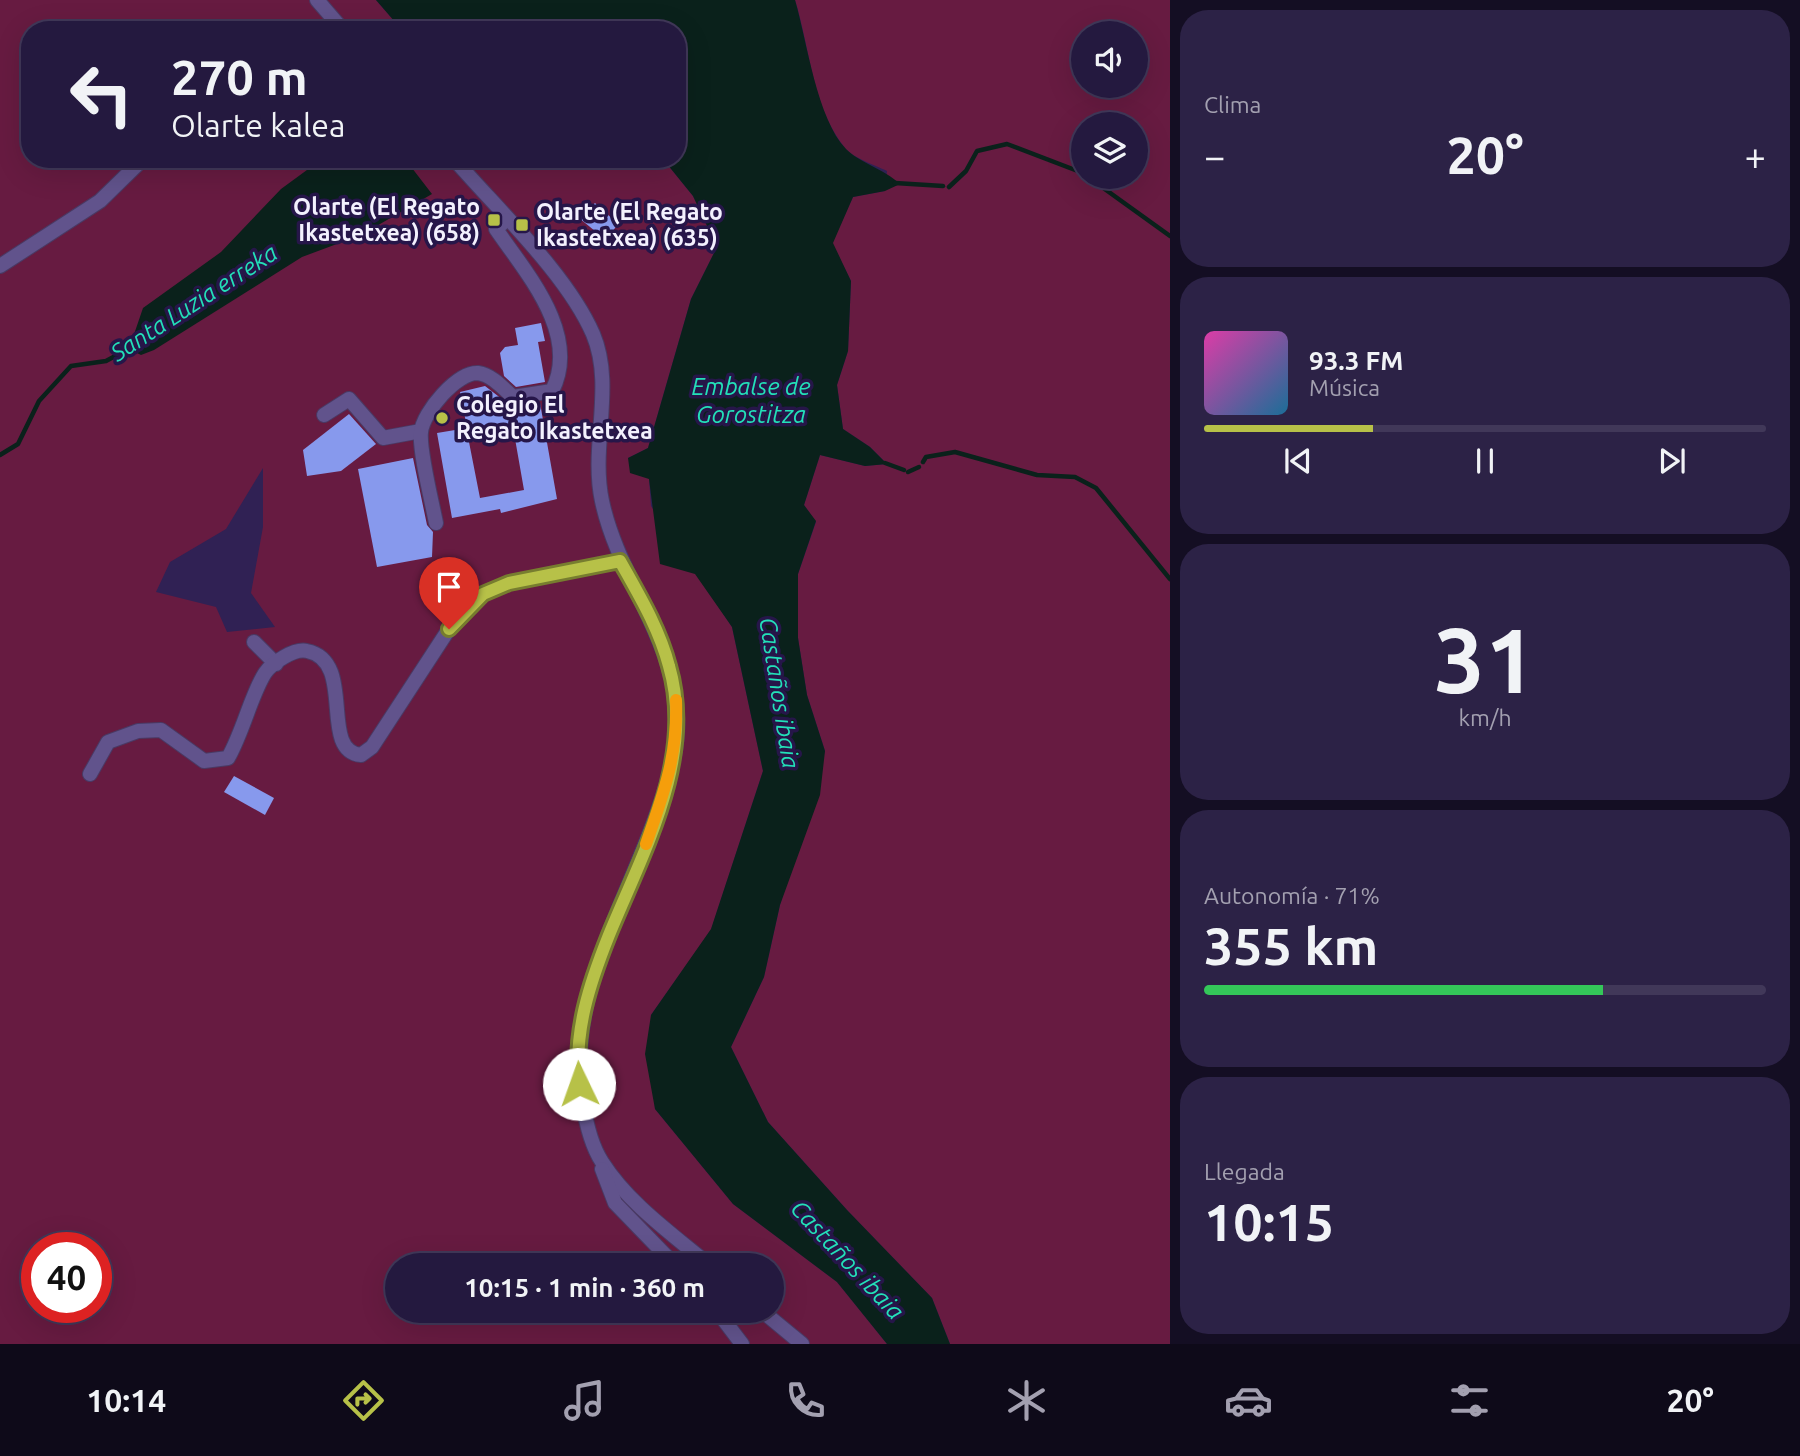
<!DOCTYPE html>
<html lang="es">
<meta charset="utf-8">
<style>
body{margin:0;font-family:Ubuntu,sans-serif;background:#2c2246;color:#f1f3f6;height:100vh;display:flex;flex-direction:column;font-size:26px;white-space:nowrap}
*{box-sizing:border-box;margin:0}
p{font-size:23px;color:#a3a0b0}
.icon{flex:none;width:38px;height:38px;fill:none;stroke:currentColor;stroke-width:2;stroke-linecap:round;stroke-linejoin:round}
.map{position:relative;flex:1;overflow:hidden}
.drawer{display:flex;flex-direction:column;gap:10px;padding:10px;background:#140e23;width:630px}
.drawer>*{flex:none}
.guide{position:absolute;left:21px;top:21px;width:665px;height:147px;border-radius:28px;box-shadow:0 7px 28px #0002,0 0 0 2px #413859;background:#24193f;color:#f1f3f6;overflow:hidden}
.tools{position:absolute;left:1071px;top:21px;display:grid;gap:14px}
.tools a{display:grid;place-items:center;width:77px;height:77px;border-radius:50%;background:#24193f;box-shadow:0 7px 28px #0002,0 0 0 2px #413859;font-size:35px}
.speed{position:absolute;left:21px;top:1232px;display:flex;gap:14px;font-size:35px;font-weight:700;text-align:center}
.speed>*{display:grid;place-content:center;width:91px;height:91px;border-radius:50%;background:#24193f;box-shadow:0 7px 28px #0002,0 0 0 2px #413859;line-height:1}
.speed .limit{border:10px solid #d22;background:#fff;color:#111}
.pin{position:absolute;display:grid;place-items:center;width:60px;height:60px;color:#fff;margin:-72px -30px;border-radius:50% 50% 50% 0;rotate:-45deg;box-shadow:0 0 7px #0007}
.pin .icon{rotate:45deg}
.me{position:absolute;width:77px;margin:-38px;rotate:357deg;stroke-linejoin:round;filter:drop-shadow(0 0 5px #0008)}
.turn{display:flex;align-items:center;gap:24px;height:147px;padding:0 35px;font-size:32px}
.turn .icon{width:91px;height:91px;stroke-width:2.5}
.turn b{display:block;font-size:49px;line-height:60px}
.big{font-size:52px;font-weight:600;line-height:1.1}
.drawer .widget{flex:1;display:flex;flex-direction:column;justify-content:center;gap:10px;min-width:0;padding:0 24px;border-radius:28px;background:#2c2246}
.drawer .dial{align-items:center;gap:0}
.dial b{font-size:91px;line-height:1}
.song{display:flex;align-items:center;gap:21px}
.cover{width:84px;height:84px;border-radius:10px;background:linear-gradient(135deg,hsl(320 70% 55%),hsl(200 70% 35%))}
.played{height:7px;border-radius:4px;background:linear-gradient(90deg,#b7c148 30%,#413859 30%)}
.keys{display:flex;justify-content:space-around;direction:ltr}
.heat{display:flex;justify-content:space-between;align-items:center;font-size:38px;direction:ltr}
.charge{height:10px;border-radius:5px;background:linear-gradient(90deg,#34c759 71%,#413859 0)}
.trip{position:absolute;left:385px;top:1253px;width:399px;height:70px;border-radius:35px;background:#24193f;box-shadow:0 7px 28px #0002,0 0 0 2px #413859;font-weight:600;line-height:70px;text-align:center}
.tab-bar{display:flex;height:112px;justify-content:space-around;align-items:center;background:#0e0a19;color:#a3a0b0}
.tab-bar .icon{width:49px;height:49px}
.tab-bar .selected{color:#b7c148}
.tab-bar b{font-size:32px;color:#f1f3f6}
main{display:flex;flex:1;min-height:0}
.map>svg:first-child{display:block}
.green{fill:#671b41;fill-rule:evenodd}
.water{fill:#0a211b}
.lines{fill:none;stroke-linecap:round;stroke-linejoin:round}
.stream{stroke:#0a211b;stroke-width:4.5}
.building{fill:#8799ed;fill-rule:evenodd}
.minor-casing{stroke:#493a64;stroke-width:16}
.minor{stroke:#61538c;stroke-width:14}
.route-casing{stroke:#777d2f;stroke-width:18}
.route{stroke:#b7c148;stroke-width:12}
.slow{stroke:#f59e0b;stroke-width:12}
.poi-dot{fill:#b7c148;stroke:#261649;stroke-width:2.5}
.labels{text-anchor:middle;stroke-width:7;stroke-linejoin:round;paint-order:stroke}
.poi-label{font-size:23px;font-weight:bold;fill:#f3f1fe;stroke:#261649;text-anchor:start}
.water-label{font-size:24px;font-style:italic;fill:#23e0b9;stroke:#261649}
</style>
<main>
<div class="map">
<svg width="1170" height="1344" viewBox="0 0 1170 1344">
<rect width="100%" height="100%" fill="#302154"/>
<g class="green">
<path d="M0 0H376L402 30H30V159H663L693 196 717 247 691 299 648 448 628 458 649 479 651 506 732 627 763 771 711 930 651 1015 655 1109 733 1204 837 1282 887 1344H0ZM263 468V527L251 593 275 627 227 632 216 607 156 592 170 562 226 529ZM37 1248H96V1307H37ZM397 1265H772V1311H397Z"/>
<path d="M795 0H1170V1344H950L932 1298 847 1210 768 1122 731 1047 764 977 780 905 825 751 807 695 798 638V574L816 522 804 505 820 455 865 466 887 464 870 447 843 429 837 385 848 351 851 281 832 243 853 197 885 191 887 171C875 165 853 158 845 148 812 107 810 48 795 0ZM1083 33H1136V86H1083ZM1083 124H1136V177H1083Z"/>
</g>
<g class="water">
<path d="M376 0H795C807 41 817 119 846 149 858 162 884 169 900 184L885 191 853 197 833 243 851 281 848 351 837 385 843 429 870 447 887 464 865 466 820 455 804 505 816 521 798 574V638L807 695 825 751 820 795 780 905 764 977 731 1047 768 1122 847 1210 932 1298 950 1344H887L837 1282 733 1204 655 1109 645 1054 651 1015 711 929 763 771 732 627 695 574 660 564 649 479 630 473 628 458 648 448 691 299 717 247 693 196 663 159H677V30H402Z"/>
<polygon points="322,159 405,159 432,194 361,235 302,257 154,350 141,355 129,349 143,308 221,252 281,189"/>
</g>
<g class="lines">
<g class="stream">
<polyline points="1088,177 1170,236"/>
<polyline points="895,183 943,186"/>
<polyline points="949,187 966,171 977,151 1007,144 1083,173"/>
<polyline points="0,455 18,444 39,401 71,366 106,361 132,347"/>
<polyline points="923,462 926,457 955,452 1037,475 1075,477 1096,488 1170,579"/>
<polyline points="885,463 904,470"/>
<polyline points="908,472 919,467"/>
</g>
</g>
<g class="building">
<polygon points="595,203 618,224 606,240 579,218"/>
<polygon points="541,323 545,341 538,342 545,382 516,387 504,376 500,353 505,347 518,345 515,328"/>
<path d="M485 386 511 406 540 403 557 499 501 513 500 509 452 518 437 433 467 428 460 392ZM514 433 524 490 480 498 469 442Z"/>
<polygon points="349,414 376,444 341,471 307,476 303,450"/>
<polygon points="413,458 427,525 433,532 432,557 377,567 358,469"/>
<polygon points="234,776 274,798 265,815 224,792"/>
</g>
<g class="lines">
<defs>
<g id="minor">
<polyline points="317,0 343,30"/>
<path d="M454 159C498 210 567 274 593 334 615 386 590 446 602 501 619 582 683 647 677 735 675 764 665 791 655 819 622 911 565 1002 583 1103 586 1123 591 1145 602 1162 628 1203 672 1234 709 1265"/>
<polyline points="0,266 100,201 143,159"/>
<polyline points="324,415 349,399 383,438 421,431"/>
<path d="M436 523C432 502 419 451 421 432 423 412 457 372 478 373 492 375 503 388 513 397L552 391C581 334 526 273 496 229L506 220"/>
<polyline points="254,642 276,664"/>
<path d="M90 774 108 742 138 731 161 730 204 761 228 758C243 732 251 695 265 673 272 663 294 648 307 651 357 661 318 751 361 755L372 747 449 629 483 594 509 583 620 561"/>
<polyline points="602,1169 615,1203 675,1265"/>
<polyline points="717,1311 742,1344"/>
<polyline points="762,1311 802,1344"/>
</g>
</defs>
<use href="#minor" class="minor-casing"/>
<use href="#minor" class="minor"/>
</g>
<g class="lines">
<defs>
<path id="route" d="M449 629 483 594 509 583 620 561C639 595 659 628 669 666 696 758 643 852 609 935 589 985 574 1031 579 1084"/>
</defs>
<use href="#route" class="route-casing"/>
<use href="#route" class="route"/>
<path class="slow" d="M646 844C664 793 678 755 676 700"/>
</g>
<g class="poi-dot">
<rect x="487" y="213" width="14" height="14" rx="3.5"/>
<rect x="515" y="218" width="14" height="14" rx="3.5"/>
<circle cx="442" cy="418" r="7"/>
</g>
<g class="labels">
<g class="poi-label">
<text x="480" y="215" text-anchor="end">Olarte (El Regato<tspan x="480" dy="26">Ikastetxea) (658)</tspan></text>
<text x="536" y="220">Olarte (El Regato<tspan x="536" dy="26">Ikastetxea) (635)</tspan></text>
<text x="456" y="413">Colegio El<tspan x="456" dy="26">Regato Ikastetxea</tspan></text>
</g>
<g class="water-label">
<text transform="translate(194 303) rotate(-33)" y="8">Santa Luzia erreka</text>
<text x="751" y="395">Embalse de<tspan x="751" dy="28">Gorostitza</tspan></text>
<text transform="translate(779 693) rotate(81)" y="8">Castaños ibaia</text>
<text transform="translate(847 1260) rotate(47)" y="8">Castaños ibaia</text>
</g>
</g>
</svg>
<div class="tools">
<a><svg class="icon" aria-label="sound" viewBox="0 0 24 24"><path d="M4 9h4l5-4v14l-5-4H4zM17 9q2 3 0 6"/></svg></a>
<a><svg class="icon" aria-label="layers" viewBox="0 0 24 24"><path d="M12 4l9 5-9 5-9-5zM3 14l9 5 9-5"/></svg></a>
</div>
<div class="speed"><div class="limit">40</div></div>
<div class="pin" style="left:449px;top:629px;background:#d93025"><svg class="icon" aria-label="arrive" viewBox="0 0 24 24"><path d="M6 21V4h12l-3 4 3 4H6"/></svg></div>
<svg class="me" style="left:579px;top:1084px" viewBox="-20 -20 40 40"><circle r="19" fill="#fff"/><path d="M0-13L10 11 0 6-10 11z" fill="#b7c148"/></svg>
<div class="trip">10:15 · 1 min · 360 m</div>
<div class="guide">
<div class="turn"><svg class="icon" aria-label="left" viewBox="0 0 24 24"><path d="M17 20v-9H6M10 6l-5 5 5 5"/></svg><div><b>270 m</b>Olarte kalea</div></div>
</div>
</div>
<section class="drawer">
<div class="widget"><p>Clima</p>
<div class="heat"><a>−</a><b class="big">20°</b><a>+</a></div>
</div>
<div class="widget">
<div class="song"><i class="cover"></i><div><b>93.3 FM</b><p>Música</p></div></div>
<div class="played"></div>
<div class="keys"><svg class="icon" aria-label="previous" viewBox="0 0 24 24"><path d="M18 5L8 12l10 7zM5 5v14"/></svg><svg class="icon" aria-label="pause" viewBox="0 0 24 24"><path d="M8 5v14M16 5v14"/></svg><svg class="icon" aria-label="next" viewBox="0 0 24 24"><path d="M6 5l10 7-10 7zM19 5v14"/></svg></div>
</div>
<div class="widget dial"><b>31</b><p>km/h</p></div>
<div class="widget"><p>Autonomía · 71%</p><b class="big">355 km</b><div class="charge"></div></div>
<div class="widget"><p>Llegada</p><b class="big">10:15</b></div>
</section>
</main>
<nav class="tab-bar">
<b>10:14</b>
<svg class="icon selected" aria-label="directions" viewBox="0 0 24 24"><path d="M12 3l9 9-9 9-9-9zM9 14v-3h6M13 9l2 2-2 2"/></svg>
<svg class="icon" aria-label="music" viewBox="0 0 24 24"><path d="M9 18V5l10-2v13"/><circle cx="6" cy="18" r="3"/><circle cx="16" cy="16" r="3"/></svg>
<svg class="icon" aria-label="phone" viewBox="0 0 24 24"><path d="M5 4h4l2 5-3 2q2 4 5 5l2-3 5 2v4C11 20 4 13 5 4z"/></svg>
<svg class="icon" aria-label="climate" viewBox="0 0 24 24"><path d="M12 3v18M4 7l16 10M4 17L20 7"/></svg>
<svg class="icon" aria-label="car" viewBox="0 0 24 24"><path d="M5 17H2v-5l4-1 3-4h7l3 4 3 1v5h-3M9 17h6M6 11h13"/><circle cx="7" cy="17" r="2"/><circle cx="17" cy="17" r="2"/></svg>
<svg class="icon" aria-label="filters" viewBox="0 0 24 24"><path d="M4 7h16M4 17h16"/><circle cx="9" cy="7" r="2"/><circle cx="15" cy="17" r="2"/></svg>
<b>20°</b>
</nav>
